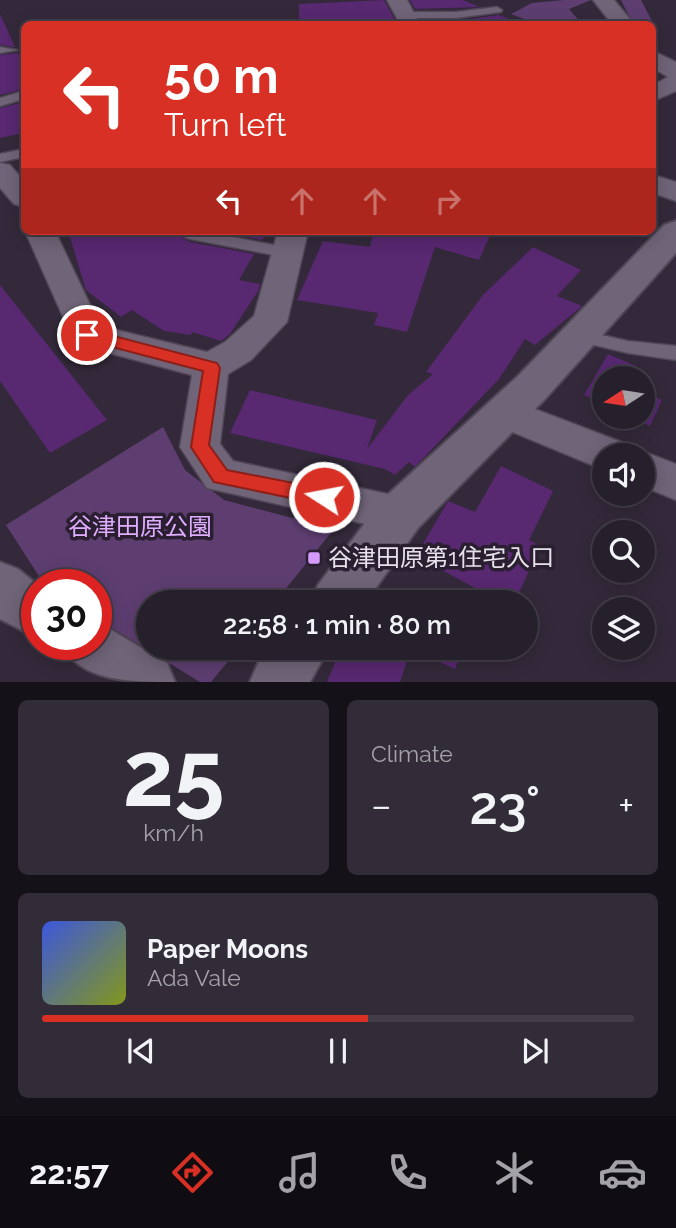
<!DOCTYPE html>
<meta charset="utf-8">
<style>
body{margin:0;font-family:Raleway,"Noto Sans JP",sans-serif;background:#322c38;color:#f1f3f6;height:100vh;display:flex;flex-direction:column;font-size:26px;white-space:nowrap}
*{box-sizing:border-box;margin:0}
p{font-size:23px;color:#a4a2a9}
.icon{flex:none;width:38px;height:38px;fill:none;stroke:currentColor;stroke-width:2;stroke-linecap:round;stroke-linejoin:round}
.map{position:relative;height:682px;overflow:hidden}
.sheet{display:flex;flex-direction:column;gap:18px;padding:18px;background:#151118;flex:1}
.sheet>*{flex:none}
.banner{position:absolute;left:21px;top:21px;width:635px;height:214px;border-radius:10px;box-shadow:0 4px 18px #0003,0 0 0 2px #423d48;background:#d93025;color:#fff;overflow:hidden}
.needle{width:46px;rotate:258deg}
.tools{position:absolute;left:592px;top:366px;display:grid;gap:14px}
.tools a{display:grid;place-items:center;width:63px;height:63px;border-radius:50%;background:#261f2c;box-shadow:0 4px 18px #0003,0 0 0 2px #423d48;font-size:35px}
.speed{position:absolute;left:21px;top:569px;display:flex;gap:14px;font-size:35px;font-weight:700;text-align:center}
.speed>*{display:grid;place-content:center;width:91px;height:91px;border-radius:50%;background:#261f2c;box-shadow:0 4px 18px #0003,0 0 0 2px #423d48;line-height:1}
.speed .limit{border:10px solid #d22;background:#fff;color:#111}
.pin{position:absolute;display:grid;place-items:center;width:60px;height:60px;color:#fff;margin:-30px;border:4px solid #fff;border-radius:50%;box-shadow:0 2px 7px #0007}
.me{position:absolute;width:77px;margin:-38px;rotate:281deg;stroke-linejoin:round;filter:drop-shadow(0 0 5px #0008)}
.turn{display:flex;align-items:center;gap:24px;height:147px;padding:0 28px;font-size:32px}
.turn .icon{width:91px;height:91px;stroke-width:2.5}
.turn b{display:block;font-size:49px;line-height:60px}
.lanes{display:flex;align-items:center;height:66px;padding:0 28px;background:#0003;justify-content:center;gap:35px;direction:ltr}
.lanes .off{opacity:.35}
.big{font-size:52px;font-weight:600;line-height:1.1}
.sheet .tile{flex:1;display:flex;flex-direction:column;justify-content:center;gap:10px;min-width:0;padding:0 24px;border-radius:10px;background:#322c38}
.sheet .dial{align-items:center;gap:0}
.dial b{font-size:91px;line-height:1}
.song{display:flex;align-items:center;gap:21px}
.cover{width:84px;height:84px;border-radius:10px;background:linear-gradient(135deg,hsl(230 70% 55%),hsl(70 70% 35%))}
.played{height:7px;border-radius:4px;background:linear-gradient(90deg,#d93025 55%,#423d48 55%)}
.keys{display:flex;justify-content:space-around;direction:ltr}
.heat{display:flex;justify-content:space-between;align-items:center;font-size:38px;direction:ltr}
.sheet .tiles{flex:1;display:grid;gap:18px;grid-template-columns:1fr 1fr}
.tile:last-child{grid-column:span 2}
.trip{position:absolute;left:136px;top:590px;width:402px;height:70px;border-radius:35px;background:#261f2c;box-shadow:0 4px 18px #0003,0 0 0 2px #423d48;font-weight:600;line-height:70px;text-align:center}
.menu{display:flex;height:112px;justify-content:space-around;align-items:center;background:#0f0c12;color:#a4a2a9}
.menu .icon{width:49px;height:49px}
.menu .active{color:#d93025}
.menu b{font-size:32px;color:#f1f3f6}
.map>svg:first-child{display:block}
.green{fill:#5e3e71}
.building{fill:#582871}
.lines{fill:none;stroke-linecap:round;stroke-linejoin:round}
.service-casing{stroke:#504756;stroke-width:3}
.minor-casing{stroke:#504756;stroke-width:3}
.tertiary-casing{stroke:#504756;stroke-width:4}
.service{fill:#706478;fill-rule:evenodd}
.minor{fill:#706478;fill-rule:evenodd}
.tertiary{fill:#706478;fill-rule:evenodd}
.route{fill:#d93025;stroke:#8d1f18;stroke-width:2}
.poi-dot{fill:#d69bfa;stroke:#291f30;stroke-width:2.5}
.labels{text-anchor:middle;stroke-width:7;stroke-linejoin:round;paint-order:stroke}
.near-park-label{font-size:24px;fill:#dfacff;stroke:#291f30}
.near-poi-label{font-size:24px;fill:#e6e0eb;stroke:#291f30;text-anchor:start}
</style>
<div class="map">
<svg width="676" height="682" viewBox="0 0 676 682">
<rect width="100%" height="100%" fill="#33293a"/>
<g class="green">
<polygon points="564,0 591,0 569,9 582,24 537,24 511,14 532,3"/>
<polygon points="621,0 641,0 654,25 633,24"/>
<polygon points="163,427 185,470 224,500 334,529 275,602 149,602 149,648 239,648 211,682 200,682 96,618 96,584 44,584 6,525"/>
</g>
<g class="building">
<polygon points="384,0 397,24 299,24 299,4"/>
<polygon points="410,0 463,0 479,7 415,9"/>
<polygon points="0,14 15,47 0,45"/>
<polygon points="499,15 521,24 423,24 421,21 456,21"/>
<polygon points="18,53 24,68 24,89 0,95 0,55"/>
<polygon points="24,102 24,133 0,138 0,108"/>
<polygon points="68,231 182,231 182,237 190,242 254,254 239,280 260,284 258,291 230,334 221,341 192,332 191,335 164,331 132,310 121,317 86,290"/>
<polygon points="214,231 267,231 262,240"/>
<polygon points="374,231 492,231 479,260 435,247 407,332 374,325 378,313 297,300 323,241 370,247"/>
<polygon points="533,247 581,270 557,296 582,306 535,345 525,339 499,379 415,467 409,462 395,475 385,469 230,433 250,390 377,420 367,449 408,395 433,374 426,372 483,295"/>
<polygon points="0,285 107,420 50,453 0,381"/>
<polygon points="608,354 636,366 629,378 604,378 604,404 584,395"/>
<polygon points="642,391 662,400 650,426 629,416 642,416"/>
<polygon points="501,466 553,491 529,540 540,546 515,602 501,602 416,556 448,501 475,512"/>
<polygon points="341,648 463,648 455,669 411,649 400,682 327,682"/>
</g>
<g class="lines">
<defs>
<g id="service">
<polygon points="497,7 502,10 501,12 456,18 405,18 400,15 405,12 456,12"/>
<polygon points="0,47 17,50 0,53"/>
<polygon points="24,91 24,99 0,106 0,98"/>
<polygon points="24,149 24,157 0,162 0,154"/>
<polygon points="184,231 200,231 290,248 298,253 290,258 190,239 185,237"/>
<polygon points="579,330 628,341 676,346 676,360 628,353 573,340 570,336 573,332"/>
</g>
<g id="minor">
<polygon points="387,0 407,0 420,24 400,24"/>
<polygon points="593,0 614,0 634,24 612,24"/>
<polygon points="653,51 676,62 676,91 653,101 653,85 668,77 653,68"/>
<polygon points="0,163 10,165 24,181 24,207 14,204 0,188"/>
<polygon points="653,175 676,182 676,201 653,193"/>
<polygon points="25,231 55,231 100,326 207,352 225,342 254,316 278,231 308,231 287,322 251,360 228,374 220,444 233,461 416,500 422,513 416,526 401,532 207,488 180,447 192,375 75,344"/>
<polygon points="506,398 624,443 630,455 604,455 604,470 493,424 487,413 493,402"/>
<polygon points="642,451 676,464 676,500 642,486 642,455 630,455"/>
</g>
<g id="tertiary">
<polygon points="676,221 676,253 546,398 418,528 366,602 311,602 318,585 384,498 518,376 664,225"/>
<polygon points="0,562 18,569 37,584 37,638 0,619"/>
<path d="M96 621 167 663 175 682C130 682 81 682 61 644H96Z"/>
<polygon points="269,648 329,648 310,682 250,682 258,663"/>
</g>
</defs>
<use href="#service" class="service-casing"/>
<use href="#minor" class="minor-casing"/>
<use href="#tertiary" class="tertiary-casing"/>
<use href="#service" class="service"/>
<use href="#minor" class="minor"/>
<use href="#tertiary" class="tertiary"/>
</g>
<polygon class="route" points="87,329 217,363 220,368 209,445 227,470 324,489 330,491 333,497 330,503 324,505 214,482 191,447 203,371 82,339 82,331"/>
<rect class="poi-dot" x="307" y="551" width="14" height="14" rx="3.5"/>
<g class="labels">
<g class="near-park-label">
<text x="140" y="535">谷津田原公園</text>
</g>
<g class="near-poi-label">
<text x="328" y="566">谷津田原第1住宅入口</text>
</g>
</g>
</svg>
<div class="tools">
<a><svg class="needle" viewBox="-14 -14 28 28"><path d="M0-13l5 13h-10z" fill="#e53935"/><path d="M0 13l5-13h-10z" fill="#a4a2a9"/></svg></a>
<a><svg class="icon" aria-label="sound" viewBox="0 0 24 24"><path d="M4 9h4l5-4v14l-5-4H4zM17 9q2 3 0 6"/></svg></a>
<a><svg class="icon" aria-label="search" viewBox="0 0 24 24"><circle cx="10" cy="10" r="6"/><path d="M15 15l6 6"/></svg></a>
<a><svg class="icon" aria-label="layers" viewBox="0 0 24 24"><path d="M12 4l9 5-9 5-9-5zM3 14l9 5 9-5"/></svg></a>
</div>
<div class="speed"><div class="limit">30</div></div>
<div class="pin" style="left:87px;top:335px;background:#d93025"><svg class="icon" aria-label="arrive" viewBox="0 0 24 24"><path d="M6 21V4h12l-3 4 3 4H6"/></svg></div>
<svg class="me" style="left:324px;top:497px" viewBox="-20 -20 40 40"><circle r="17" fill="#d93025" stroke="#fff" stroke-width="3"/><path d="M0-11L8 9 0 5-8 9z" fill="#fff"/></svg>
<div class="trip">22:58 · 1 min · 80 m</div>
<div class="banner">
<div class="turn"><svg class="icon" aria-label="left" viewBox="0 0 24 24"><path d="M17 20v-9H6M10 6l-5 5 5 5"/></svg><div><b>50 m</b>Turn left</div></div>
<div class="lanes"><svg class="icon" aria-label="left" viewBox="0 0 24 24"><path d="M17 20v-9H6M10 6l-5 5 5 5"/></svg><svg class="icon off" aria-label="ahead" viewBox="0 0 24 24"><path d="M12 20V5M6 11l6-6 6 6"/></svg><svg class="icon off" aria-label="ahead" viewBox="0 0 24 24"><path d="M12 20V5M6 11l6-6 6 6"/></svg><svg class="icon off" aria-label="right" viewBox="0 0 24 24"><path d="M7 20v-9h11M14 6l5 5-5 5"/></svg></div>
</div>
</div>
<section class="sheet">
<div class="tiles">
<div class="tile dial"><b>25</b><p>km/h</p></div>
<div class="tile"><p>Climate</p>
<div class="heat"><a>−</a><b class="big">23°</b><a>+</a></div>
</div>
<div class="tile">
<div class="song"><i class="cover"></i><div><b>Paper Moons</b><p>Ada Vale</p></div></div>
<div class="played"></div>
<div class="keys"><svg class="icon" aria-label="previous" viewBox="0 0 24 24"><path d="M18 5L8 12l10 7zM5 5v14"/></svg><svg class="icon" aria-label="pause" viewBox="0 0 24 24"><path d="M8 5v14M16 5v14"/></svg><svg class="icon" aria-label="next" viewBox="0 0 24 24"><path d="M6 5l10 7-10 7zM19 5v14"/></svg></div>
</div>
</div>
</section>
<nav class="menu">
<b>22:57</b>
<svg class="icon active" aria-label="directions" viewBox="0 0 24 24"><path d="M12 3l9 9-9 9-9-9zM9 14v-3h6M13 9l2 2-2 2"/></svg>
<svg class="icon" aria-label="music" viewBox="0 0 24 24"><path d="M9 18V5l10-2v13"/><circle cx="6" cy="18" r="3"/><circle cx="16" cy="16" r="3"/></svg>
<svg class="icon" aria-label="phone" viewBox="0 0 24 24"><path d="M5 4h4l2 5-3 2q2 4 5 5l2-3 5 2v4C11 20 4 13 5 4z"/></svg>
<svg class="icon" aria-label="climate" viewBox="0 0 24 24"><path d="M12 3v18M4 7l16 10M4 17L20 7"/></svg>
<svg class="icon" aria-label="car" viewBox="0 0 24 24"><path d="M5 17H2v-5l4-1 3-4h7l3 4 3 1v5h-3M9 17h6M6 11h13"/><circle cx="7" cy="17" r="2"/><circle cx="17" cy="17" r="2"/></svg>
</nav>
